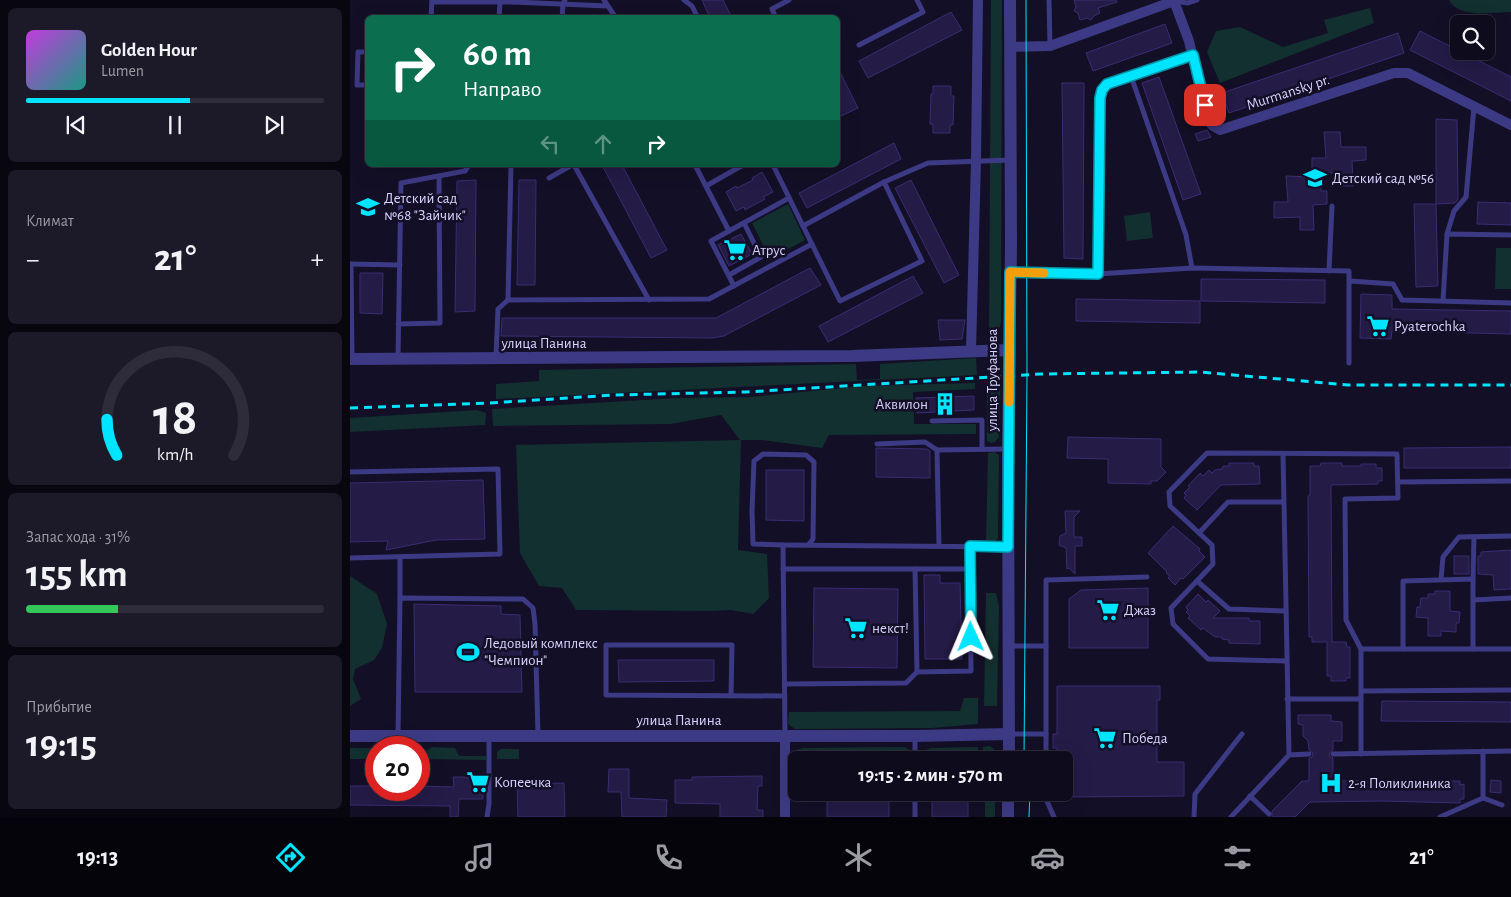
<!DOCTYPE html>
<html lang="ru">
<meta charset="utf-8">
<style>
body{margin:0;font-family:"Alegreya Sans",sans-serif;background:#1c1929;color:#f1f3f6;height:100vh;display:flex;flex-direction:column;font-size:19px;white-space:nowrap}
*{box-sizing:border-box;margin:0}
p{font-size:16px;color:#9b9ba3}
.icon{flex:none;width:28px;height:28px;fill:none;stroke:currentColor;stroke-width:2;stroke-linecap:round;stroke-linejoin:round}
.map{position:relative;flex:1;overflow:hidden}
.details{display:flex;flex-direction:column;gap:8px;padding:8px;background:#08060f;width:350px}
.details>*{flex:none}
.banner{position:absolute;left:15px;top:15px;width:475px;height:152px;border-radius:8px;box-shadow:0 5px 20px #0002,0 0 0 1px #2e2b3b;background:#0b6e4f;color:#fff;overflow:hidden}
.fabs{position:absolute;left:1100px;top:15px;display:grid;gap:10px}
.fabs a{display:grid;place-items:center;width:45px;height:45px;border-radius:8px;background:#0e0b1c;box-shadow:0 5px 20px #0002,0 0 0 1px #2e2b3b;font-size:25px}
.speed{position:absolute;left:15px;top:736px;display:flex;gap:10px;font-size:25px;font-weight:700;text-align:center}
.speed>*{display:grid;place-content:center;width:65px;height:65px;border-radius:50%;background:#0e0b1c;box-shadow:0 5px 20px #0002,0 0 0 1px #2e2b3b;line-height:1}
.speed .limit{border:8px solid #d22;background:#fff;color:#111}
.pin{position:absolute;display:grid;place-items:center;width:42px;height:42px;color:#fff;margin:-21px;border-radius:10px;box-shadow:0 2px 8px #0006}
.me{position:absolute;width:55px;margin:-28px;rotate:359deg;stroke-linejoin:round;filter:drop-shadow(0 0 4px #0008)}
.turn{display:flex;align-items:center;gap:18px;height:105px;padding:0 15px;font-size:22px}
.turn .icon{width:65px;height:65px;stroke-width:2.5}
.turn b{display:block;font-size:35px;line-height:42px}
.lanes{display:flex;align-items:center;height:48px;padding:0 15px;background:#0003;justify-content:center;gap:25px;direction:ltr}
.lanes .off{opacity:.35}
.big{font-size:38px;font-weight:700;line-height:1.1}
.details .tile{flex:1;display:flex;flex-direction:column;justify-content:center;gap:8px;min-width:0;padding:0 18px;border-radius:8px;background:#1c1929}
.details .dial{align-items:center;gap:0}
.dial svg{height:130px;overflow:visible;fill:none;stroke:#2e2b3b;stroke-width:7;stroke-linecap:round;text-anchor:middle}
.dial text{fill:#f1f3f6;stroke:none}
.song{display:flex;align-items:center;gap:15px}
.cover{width:60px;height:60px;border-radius:8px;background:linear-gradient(135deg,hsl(290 70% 55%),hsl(170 70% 35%))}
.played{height:5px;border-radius:2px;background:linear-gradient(90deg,#00e5ff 55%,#2e2b3b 55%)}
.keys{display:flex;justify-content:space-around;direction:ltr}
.heat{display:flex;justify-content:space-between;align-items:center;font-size:28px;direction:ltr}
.charge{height:8px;border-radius:4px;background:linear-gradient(90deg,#34c759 31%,#2e2b3b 0)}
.trip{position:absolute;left:438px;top:751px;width:285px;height:50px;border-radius:8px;background:#0e0b1c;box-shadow:0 5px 20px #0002,0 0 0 1px #2e2b3b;font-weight:700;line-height:50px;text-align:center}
.menu{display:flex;height:80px;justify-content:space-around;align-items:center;background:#06040b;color:#9b9ba3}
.menu .icon{width:35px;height:35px}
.menu .active{color:#00e5ff}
.menu b{font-size:22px;color:#f1f3f6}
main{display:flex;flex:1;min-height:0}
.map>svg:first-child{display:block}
.green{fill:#12302f}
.building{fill:#241b47;stroke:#3b2d73}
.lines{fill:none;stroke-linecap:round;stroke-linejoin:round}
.service{stroke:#3d3a85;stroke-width:5}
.minor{stroke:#3d3a85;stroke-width:10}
.tertiary{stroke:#3d3a85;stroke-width:12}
.tram{stroke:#00e5ff;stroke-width:1}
.rail{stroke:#00e5ff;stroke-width:3;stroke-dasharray:8 6;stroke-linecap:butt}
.route-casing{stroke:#0095a6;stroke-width:12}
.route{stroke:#00e5ff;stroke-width:9}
.slow{stroke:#f59e0b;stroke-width:9}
.labels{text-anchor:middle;stroke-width:5;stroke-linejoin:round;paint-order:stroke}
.street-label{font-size:15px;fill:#d9d4ff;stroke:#130f26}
.poi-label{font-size:15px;fill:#d9d4ff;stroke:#130f26;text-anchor:start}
</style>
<main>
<section class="details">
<div class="tile">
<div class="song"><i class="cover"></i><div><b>Golden Hour</b><p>Lumen</p></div></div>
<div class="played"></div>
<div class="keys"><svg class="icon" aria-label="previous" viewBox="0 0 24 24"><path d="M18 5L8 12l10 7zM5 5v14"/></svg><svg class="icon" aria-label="pause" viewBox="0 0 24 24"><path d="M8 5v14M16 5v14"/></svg><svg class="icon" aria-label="next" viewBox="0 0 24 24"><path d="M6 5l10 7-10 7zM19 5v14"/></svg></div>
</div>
<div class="tile"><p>Климат</p>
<div class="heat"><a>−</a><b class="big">21°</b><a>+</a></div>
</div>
<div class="tile dial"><svg viewBox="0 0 100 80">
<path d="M14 69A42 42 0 1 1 86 69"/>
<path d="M14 69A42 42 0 0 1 8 47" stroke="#00e5ff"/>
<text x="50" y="56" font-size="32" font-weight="700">18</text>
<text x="50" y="72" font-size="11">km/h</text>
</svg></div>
<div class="tile"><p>Запас хода · 31%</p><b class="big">155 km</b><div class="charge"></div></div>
<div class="tile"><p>Прибытие</p><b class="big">19:15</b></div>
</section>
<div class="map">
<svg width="1161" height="817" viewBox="0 0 1161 817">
<rect width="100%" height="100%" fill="#130f26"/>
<g class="green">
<path d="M641 0H652L651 322C649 330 647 334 639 337Z"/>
<path d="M1099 0H1161V12C1143 12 1109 19 1099 0Z"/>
<polygon points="1020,8 1024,23 870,83 857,52 866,31 890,27 933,47 978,33 974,20"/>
<polygon points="438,204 455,240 420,259 402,223"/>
<polygon points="800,212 803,238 777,241 774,216"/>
<polygon points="1146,248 1161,248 1161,289 1145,289"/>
<polygon points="626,358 627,375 146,399 146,384 189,381 189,370 506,364 507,380 530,379 530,364"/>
<path d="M642 358C655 377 649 413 649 437L645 442 641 443 637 441V382Z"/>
<polygon points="625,383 625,389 563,392 564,424 626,424 626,434 479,435 472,448 412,440 391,440 388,550 417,554 419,598 403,614 381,610 361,611 226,610 212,588 189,586 170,553 166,445 390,440 371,415 320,424 143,426 142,409 327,398 400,397 513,386"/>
<polygon points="127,410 136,413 135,425 0,432 0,418"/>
<polygon points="644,452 649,455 648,538 644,543 636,543 638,453"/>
<polygon points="0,576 27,594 37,624 32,648 24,660 5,669 3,679 11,699 0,706"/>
<polygon points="636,593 646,593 649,607 647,706 634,706"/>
<polygon points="614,698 628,698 628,724 582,728 445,729 438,724 439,712 610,711"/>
<polygon points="640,746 644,749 646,760 633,760 633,747"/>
<polygon points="82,747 105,748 109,756 136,756 136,760 69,759 69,752 74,752"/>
<path d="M555 747 562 752 563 760H441C442 752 446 749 454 748Z"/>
<polygon points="628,747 628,760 570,760 573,751 581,748"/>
<rect x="0" y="748" width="26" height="11"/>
<polygon points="151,749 169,749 169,759 147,759 147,752"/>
<rect x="635" y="793" width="10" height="24"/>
</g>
<g class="building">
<polygon points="352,0 373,0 382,18 360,18"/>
<polygon points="724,0 766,0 767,2 748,8 750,13 744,16 741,20 737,18 730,20 728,13 724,11 726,7"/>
<polygon points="601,12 612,30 518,78 509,61"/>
<polygon points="815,24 822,43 743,71 736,53"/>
<polygon points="1070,31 1161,77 1161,101 1060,50"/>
<polygon points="1048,33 1054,53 879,113 872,93"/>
<polygon points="488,68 508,108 491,116 488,110"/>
<polygon points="809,77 851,194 833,200 792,83"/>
<polygon points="712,83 734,83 733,259 714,258"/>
<polygon points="583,86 601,86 601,96 604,96 603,125 600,125 600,133 583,133 583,124 580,124 581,94 583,94"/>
<polygon points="1086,119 1107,120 1108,199 1105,203 1086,204"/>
<polygon points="857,130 861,137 848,141 845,134"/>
<polygon points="974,132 990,132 991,147 1016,147 1016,160 1002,161 1003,186 989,186 989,173 971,173 971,191 977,191 977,204 963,205 964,230 950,230 950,217 924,218 924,202 938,202 936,176 962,177 962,158 976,158"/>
<polygon points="544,143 551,159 457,208 449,193"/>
<polygon points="252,165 272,165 317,250 301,258"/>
<polygon points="412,172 423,192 413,197 415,199 395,210 394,207 386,211 376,192 386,186 387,188 403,180 402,178"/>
<polygon points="126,180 125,311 105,312 107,181"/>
<polygon points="169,180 186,180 185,285 167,285"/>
<polygon points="561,180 609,275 594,283 545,188"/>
<polygon points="1128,202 1161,203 1161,225 1127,224"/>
<polygon points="1064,204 1086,204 1088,286 1066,287"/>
<polygon points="391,234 402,254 379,266 368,245"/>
<polygon points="460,268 471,285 374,336 362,338 151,336 152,318 366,318"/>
<polygon points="10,273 33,273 32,314 10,313"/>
<polygon points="563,276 573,293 478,342 469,326"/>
<polygon points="851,279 975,280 975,303 851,301"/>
<polygon points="1011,294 1042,295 1042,309 1161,311 1161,334 1042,331 1041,339 1010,338"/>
<polygon points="726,299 850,301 850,323 726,321"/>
<polygon points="588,320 615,320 612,339 590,340"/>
<polygon points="624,396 624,410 567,413 566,398"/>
<polygon points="718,437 811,439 811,467 816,472 807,481 801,481 801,484 758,483 758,459 717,458"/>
<polygon points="1161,447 1161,468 1054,468 1054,448"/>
<polygon points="526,448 577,449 580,451 580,478 526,477"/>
<polygon points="879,463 904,463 904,466 909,466 910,484 871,485 847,510 834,498 836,495 834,493 840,487 838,486 850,473 853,476 859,470 862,473 865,470 872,469 873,466 879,466"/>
<polygon points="971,463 992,463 992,466 1011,466 1011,464 1026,464 1026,468 1032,468 1032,481 1028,481 1028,484 981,485 982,642 996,642 997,647 1000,647 1000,678 996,678 996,681 981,681 981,676 977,676 977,642 962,642 962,637 959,637 958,496 960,495 960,466 970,466"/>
<polygon points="416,470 454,470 454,521 416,520"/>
<polygon points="133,480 135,539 86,540 36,550 38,541 0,542 0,483"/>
<polygon points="715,511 730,511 724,517 724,537 732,537 732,546 725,546 725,574 719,568 717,569 716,548 709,545 710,536 716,533"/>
<polygon points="823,526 850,549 849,551 855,557 833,579 831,578 825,585 818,578 820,576 816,573 817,572 798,553"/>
<polygon points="1161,550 1161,589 1144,590 1143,575 1128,574 1128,556 1131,556 1131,552"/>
<rect x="1104" y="556" width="15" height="18"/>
<polygon points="574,575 590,575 590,583 610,583 612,659 575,659"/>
<polygon points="464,588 548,589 547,668 463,667"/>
<polygon points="798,588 798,648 719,648 719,599 731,590"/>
<polygon points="1085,591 1100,591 1100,611 1110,612 1109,623 1106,623 1106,632 1091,631 1091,636 1078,636 1078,618 1066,617 1067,607 1070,607 1071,598 1078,598 1078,594 1085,594"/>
<polygon points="848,594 856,602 858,600 870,611 863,618 899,618 900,621 910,621 910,644 879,643 879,640 872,639 872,637 865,637 853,628 851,630 838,618 840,616 836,612 838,610 836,607"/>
<polygon points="64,604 151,606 151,614 170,615 172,692 65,692"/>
<polygon points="268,660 364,660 364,681 269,682"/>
<polygon points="707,686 810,686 810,700 807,700 807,762 834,762 834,796 714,797 714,760 707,760 707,748 703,748 703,734 707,734"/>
<polygon points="1032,701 1161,702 1161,722 1031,721"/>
<polygon points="948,715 981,715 981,721 992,722 992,741 983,741 983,750 979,754 980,757 983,758 983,781 1110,781 1110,785 1114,784 1114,799 1110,799 1110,803 1032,801 960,802 945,817 922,817 922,811 952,781 959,781 959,758 962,757 963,753 959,750 958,741 953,736 953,725 948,724"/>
<polygon points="259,769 279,769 279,798 317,800 316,817 272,817 271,792 258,792"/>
<polygon points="412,776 412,786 408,786 407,810 413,810 413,817 370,817 370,804 325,803 325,780 342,780 342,777"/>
<polygon points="103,777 132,777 133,799 109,799 108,817 100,817 100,806 0,805 0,786 26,786 26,790 69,790 69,786 104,787"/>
<polygon points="1141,780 1151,781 1151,793 1140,792"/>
<polygon points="214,783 215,817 168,817 167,784"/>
<rect x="582" y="792" width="36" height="25"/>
<polygon points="477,800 539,801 539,817 477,817"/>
</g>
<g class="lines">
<g class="service">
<polyline points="254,0 266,18"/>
<polyline points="334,0 342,6 348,18"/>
<polyline points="699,0 700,46"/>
<polyline points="824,1 838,3 847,0"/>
<polyline points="82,2 163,2 163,0"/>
<polyline points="163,2 258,6"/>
<polyline points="81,18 82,0"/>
<polyline points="149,18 150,2"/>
<polyline points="212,18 213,4 215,0"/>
<polyline points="426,18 422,9 439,0"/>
<polyline points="509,45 573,12 567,0"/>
<polyline points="18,52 8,52 7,85 18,85"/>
<polyline points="781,76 836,235 842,268"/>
<polyline points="224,165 299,300"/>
<polyline points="345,165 379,231 439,198"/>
<polyline points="423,165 453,226 534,182 578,163 661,160"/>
<polyline points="199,178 222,165"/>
<polyline points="356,186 393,165"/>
<polyline points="453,226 490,301 572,261 534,182"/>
<polyline points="379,231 361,241 384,286"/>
<polyline points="1097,234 1104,211 1116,197 1124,107"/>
<polyline points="0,264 50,265"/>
<polyline points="1,264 2,359"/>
<polyline points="979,271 982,206"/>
<polyline points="660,272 747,274 842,268 999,271 999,363"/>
<polyline points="747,274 750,98 752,90 757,84 842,55"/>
<polyline points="379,275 411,257 394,223"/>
<polyline points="1000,281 1043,284 1052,300 1161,303"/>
<polyline points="158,300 161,165"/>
<polyline points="1093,301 1097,234 1161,235"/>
<polyline points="48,324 90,323 89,177"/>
<polyline points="146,357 148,309 158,300 359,299 462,244"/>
<polyline points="48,358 51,183 115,171 119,165"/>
<polyline points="582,421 632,420 632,449"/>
<polyline points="527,444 575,442 587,450"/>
<polyline points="933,454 939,755"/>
<polyline points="0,472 148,469 150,554 0,558"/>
<polyline points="1048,482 1161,481"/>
<polyline points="849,533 878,502 933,502"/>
<polyline points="433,545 658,547"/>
<polyline points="589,546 587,450 658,449"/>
<polyline points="620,546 620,569"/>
<polyline points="50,557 50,598"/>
<polyline points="433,569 620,569 621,671 567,672 556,683 435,684"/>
<polyline points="565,569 567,672"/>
<polyline points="1091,579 1093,557 1109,537 1161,536"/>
<polyline points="1123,579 1124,537"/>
<polyline points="847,581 879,609 935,611"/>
<polyline points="1123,600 1161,598"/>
<polyline points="659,646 696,646"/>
<polyline points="1011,649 1161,649"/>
<polyline points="1053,649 1053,581 1123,579 1123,649"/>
<polyline points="936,661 858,659 823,624 821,608 863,564 862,545 820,506 819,492 857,453 1047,454 1048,498 995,499 996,620 1011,649 1011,754"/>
<polyline points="1011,691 1161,690"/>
<polyline points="381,695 382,645 256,645 256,695 435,696"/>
<polyline points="937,699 1011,699"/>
<polyline points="659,734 696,734 696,580 797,577"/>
<polyline points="696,734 696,760"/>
<polyline points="435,735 433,545 403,544 402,511 404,461 413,454 456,455 464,462 463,539 459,544"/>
<polyline points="48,736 50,598 173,599 183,608 185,624 188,735"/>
<polyline points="565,736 565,760"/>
<polyline points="983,754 1161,751"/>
<polyline points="565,792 565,817"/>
<polyline points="696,792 696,799 704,817"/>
<polyline points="900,796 919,814"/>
<polyline points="1133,798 1152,805"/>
<polyline points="137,817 139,804 139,737"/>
<polyline points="844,817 845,794 892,734"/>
<polyline points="881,817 939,755 959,754"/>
<polyline points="1090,817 1133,798 1133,751"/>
</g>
<g class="minor">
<polyline points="661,47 700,46 824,1 839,41 858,120 863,126 870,130 1044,73 1058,73 1161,125"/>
<polyline points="621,351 626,160 628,0"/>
<polyline points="435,817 435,736"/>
</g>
<g class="tertiary">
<polyline points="0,359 502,356 659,350"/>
<polyline points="0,736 565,736 659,734"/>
<polyline points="659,760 658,449 661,246 660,0"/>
<polyline points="658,817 658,792"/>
</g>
<g class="tram">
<polyline points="674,760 677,375 676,0"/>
<polyline points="679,817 680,792"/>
</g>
<polyline class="rail" points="0,408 140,403 264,395 396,392 691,374 850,372 998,385 1161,385"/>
</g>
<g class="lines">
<defs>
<polyline id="route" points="621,637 620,546 658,547 660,272 748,274 750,98 752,90 757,84 843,55 855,105"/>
</defs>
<use href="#route" class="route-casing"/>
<use href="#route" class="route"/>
<polyline class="slow" points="659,402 660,272 694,273"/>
</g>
<defs>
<symbol id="school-bare" viewBox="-9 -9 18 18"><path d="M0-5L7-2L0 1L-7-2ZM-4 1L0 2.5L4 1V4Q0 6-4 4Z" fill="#00e5ff" stroke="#130f26" stroke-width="2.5" paint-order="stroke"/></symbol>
<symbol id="supermarket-bare" viewBox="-9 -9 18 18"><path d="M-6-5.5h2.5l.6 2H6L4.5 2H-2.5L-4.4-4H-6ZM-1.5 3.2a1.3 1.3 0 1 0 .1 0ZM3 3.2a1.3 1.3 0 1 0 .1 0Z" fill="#00e5ff" stroke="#130f26" stroke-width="2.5" paint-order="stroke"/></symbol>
<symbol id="building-bare" viewBox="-9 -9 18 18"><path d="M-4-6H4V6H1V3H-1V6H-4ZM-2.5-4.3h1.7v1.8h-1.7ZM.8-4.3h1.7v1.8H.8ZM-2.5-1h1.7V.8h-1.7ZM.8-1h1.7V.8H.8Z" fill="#00e5ff" stroke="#130f26" stroke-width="2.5" paint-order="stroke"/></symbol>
<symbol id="stadium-bare" viewBox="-9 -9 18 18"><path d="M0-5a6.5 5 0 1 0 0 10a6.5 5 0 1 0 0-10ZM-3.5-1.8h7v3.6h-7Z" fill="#00e5ff" stroke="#130f26" stroke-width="2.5" paint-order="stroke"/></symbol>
<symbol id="hospital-bare" viewBox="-9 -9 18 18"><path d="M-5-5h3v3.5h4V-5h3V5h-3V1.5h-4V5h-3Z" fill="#00e5ff" stroke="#130f26" stroke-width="2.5" paint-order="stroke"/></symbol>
</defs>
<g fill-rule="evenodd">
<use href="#school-bare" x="949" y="162" width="32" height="32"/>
<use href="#school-bare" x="2" y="191" width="32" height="32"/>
<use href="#supermarket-bare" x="369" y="234" width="32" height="32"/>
<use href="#supermarket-bare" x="1012" y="310" width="32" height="32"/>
<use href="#building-bare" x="579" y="388" width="32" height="32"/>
<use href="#supermarket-bare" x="742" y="594" width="32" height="32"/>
<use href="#supermarket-bare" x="490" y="612" width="32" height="32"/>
<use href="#stadium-bare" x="102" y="636" width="32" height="32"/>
<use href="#supermarket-bare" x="739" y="722" width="32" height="32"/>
<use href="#supermarket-bare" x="112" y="766" width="32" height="32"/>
<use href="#hospital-bare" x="965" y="767" width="32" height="32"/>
</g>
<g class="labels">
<g class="street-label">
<text transform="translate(938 92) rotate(-18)" y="5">Murmansky pr.</text>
<text x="194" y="348">улица Панина</text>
<text transform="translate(642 380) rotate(-90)" y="5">улица Труфанова</text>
<text x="329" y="725">улица Панина</text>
</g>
<g class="poi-label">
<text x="982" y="183">Детский сад №56</text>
<text x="34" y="203">Детский сад<tspan x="34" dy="17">№68 "Зайчик"</tspan></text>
<text x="402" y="255">Атрус</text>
<text x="1044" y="331">Pyaterochka</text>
<text x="578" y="409" text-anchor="end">Аквилон</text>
<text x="774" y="615">Джаз</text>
<text x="522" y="633">некст!</text>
<text x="134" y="648">Ледовый комплекс<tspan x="134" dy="17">"Чемпион"</tspan></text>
<text x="772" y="743">Победа</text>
<text x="144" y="787">Копеечка</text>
<text x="998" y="788">2-я Поликлиника</text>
</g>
</g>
</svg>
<div class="fabs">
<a><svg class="icon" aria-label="search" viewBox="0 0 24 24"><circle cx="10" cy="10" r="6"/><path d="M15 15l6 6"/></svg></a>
</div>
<div class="speed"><div class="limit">20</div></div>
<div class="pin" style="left:855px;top:105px;background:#d93025"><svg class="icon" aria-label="arrive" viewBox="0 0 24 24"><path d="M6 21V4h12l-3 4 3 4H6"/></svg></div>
<svg class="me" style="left:621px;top:637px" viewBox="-20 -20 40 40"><path d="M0-17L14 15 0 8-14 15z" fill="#00e5ff" stroke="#fff" stroke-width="4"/></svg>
<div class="trip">19:15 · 2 мин · 570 m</div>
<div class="banner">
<div class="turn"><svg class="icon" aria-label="right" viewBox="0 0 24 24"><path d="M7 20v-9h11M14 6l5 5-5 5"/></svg><div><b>60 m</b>Направо</div></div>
<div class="lanes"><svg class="icon off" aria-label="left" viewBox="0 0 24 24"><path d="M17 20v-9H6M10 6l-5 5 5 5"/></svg><svg class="icon off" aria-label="ahead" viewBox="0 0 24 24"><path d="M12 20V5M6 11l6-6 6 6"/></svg><svg class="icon" aria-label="right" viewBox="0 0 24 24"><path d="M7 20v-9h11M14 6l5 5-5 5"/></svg></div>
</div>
</div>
</main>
<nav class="menu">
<b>19:13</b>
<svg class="icon active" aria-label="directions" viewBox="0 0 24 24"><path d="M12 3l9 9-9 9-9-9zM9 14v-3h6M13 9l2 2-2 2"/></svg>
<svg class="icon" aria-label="music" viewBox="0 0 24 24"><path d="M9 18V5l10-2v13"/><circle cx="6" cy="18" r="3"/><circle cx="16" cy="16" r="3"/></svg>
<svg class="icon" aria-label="phone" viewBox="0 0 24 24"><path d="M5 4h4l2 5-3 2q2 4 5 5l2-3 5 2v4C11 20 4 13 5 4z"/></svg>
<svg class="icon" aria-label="climate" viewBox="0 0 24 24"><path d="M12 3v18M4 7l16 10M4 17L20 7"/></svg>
<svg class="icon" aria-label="car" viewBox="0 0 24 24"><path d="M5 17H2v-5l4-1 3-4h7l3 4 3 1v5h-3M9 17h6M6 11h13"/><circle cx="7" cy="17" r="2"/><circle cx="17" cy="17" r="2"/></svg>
<svg class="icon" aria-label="filters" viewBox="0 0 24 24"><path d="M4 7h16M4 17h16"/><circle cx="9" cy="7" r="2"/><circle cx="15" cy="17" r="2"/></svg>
<b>21°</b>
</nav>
